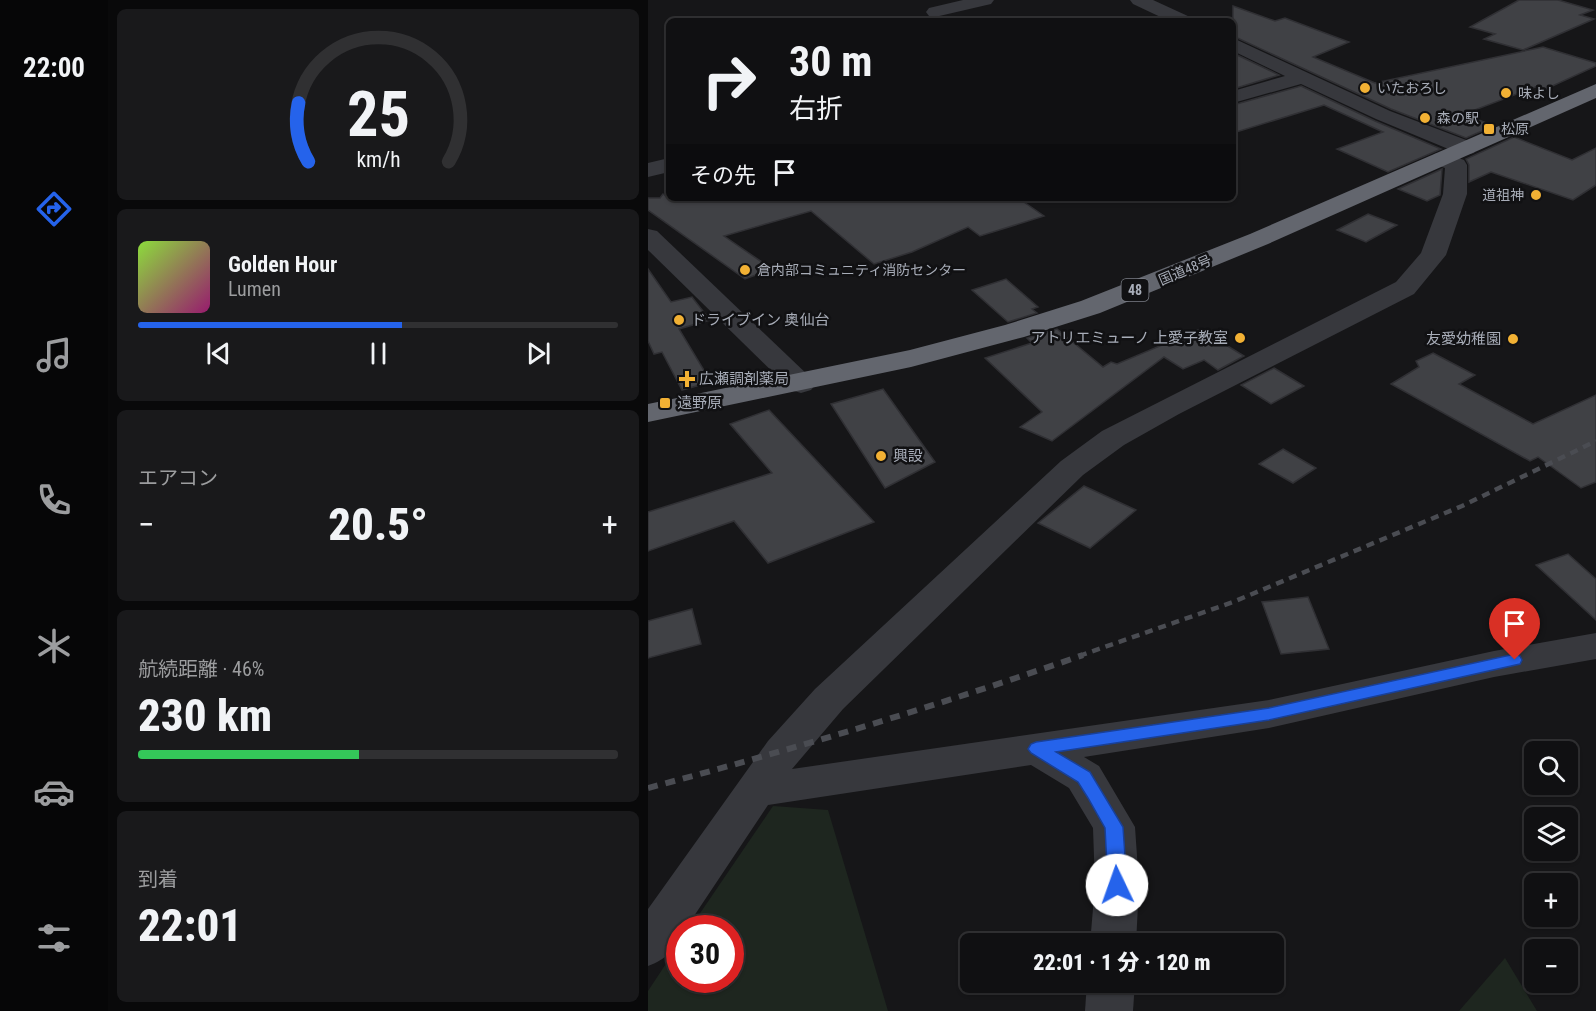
<!DOCTYPE html>
<html lang="ja">
<meta charset="utf-8">
<style>
body{margin:0;font-family:"Roboto Condensed","Noto Sans JP",sans-serif;background:#19191b;color:#f1f3f6;height:100vh;display:flex;flex-direction:column;font-size:22px;white-space:nowrap}
*{box-sizing:border-box;margin:0}
p{font-size:20px;color:#9c9d9f}
.icon{flex:none;width:33px;height:33px;fill:none;stroke:currentColor;stroke-width:2;stroke-linecap:round;stroke-linejoin:round}
.map{position:relative;flex:1;overflow:hidden}
.panel{display:flex;flex-direction:column;gap:9px;padding:9px;background:#09090a;width:540px}
.panel>*{flex:none}
.top-card{position:absolute;left:18px;top:18px;width:570px;height:183px;border-radius:9px;box-shadow:0 2px 4px #0004,0 0 0 2px #303032;background:#101012;color:#f1f3f6;overflow:hidden}
.buttons{position:absolute;left:876px;top:741px;display:grid;gap:12px}
.buttons a{display:grid;place-items:center;width:54px;height:54px;border-radius:9px;background:#101012;box-shadow:0 2px 4px #0004,0 0 0 2px #303032;font-size:30px}
.speed{position:absolute;left:18px;top:915px;display:flex;gap:12px;font-size:30px;font-weight:700;text-align:center}
.speed>*{display:grid;place-content:center;width:78px;height:78px;border-radius:50%;background:#101012;box-shadow:0 2px 4px #0004,0 0 0 2px #303032;line-height:1}
.speed .limit{border:9px solid #d22;background:#fff;color:#111}
.pin{position:absolute;display:grid;place-items:center;width:51px;height:51px;color:#fff;margin:-62px -26px;border-radius:50% 50% 50% 0;rotate:-45deg;box-shadow:0 0 6px #0007}
.pin .icon{rotate:45deg}
.me{position:absolute;width:66px;margin:-33px;rotate:357deg;stroke-linejoin:round;filter:drop-shadow(0 0 4px #0008)}
.turn{display:flex;align-items:center;gap:21px;height:126px;padding:0 24px;font-size:27px}
.turn .icon{width:78px;height:78px;stroke-width:2.5}
.turn b{display:block;font-size:42px;line-height:51px}
.then{display:flex;align-items:center;height:57px;padding:0 24px;background:#0003;gap:12px;font-size:22px}
.big{font-size:45px;font-weight:800;line-height:1.1}
.panel .widget{flex:1;display:flex;flex-direction:column;justify-content:center;gap:9px;min-width:0;padding:0 21px;border-radius:9px;background:#19191b}
.panel .dial{align-items:center;gap:0}
.dial svg{height:156px;overflow:visible;fill:none;stroke:#303032;stroke-width:7;stroke-linecap:round;text-anchor:middle}
.dial text{fill:#f1f3f6;stroke:none}
.song{display:flex;align-items:center;gap:18px}
.cover{width:72px;height:72px;border-radius:9px;background:linear-gradient(135deg,hsl(90 70% 55%),hsl(320 70% 35%))}
.played{height:6px;border-radius:3px;background:linear-gradient(90deg,#2563eb 55%,#303032 55%)}
.keys{display:flex;justify-content:space-around;direction:ltr}
.heat{display:flex;justify-content:space-between;align-items:center;font-size:33px;direction:ltr}
.charge{height:9px;border-radius:4px;background:linear-gradient(90deg,#34c759 46%,#303032 0)}
.trip{position:absolute;left:312px;top:933px;width:324px;height:60px;border-radius:9px;background:#101012;box-shadow:0 2px 4px #0004,0 0 0 2px #303032;font-weight:800;line-height:60px;text-align:center}
main{display:flex;flex:1;min-height:0}
.tabs{display:flex;flex-direction:column;width:108px;justify-content:space-around;align-items:center;background:#060607;color:#9c9d9f}
.tabs .icon{width:42px;height:42px}
.tabs .current{color:#2563eb}
.tabs b{font-size:27px;color:#f1f3f6}
.map>svg:first-child{display:block}
.green{fill:#1e261f}
.building{fill:#404145;stroke:#303034;stroke-width:1.5}
.lines{fill:none;stroke-linecap:round;stroke-linejoin:round}
.minor{fill:#37383d;fill-rule:evenodd}
.highway{fill:#63666e;fill-rule:evenodd}
.rail-far1{stroke:#4a4c52;stroke-width:4.5;stroke-dasharray:8 6;stroke-linecap:butt}
.rail{stroke:#4a4c52;stroke-width:6;stroke-dasharray:10 8;stroke-linecap:butt}
.route{fill:#2563eb;stroke:#184099;stroke-width:1.5}
.poi-dot{fill:#f2b134;stroke:#111113;stroke-width:2}
.labels{text-anchor:middle;stroke-width:5;stroke-linejoin:round;paint-order:stroke}
.far-poi-label{font-size:14px;fill:#a8adb8;stroke:#111113;text-anchor:start}
.far-street-label{font-size:14px;fill:#a8adb8;stroke:#111113}
.shield{fill:#111113;stroke:#7b7e86;stroke-width:1.5}
.shield-label{font-size:14px;font-weight:bold;fill:#a8adb8}
.poi-label{font-size:15px;fill:#a8adb8;stroke:#111113;text-anchor:start}
</style>
<main>
<nav class="tabs">
<b>22:00</b>
<svg class="icon current" aria-label="directions" viewBox="0 0 24 24"><path d="M12 3l9 9-9 9-9-9zM9 14v-3h6M13 9l2 2-2 2"/></svg>
<svg class="icon" aria-label="music" viewBox="0 0 24 24"><path d="M9 18V5l10-2v13"/><circle cx="6" cy="18" r="3"/><circle cx="16" cy="16" r="3"/></svg>
<svg class="icon" aria-label="phone" viewBox="0 0 24 24"><path d="M5 4h4l2 5-3 2q2 4 5 5l2-3 5 2v4C11 20 4 13 5 4z"/></svg>
<svg class="icon" aria-label="climate" viewBox="0 0 24 24"><path d="M12 3v18M4 7l16 10M4 17L20 7"/></svg>
<svg class="icon" aria-label="car" viewBox="0 0 24 24"><path d="M5 17H2v-5l4-1 3-4h7l3 4 3 1v5h-3M9 17h6M6 11h13"/><circle cx="7" cy="17" r="2"/><circle cx="17" cy="17" r="2"/></svg>
<svg class="icon" aria-label="filters" viewBox="0 0 24 24"><path d="M4 7h16M4 17h16"/><circle cx="9" cy="7" r="2"/><circle cx="15" cy="17" r="2"/></svg>
</nav>
<section class="panel">
<div class="widget dial"><svg viewBox="0 0 100 80">
<path d="M14 69A42 42 0 1 1 86 69"/>
<path d="M14 69A42 42 0 0 1 9 39" stroke="#2563eb"/>
<text x="50" y="56" font-size="32" font-weight="700">25</text>
<text x="50" y="72" font-size="11">km/h</text>
</svg></div>
<div class="widget">
<div class="song"><i class="cover"></i><div><b>Golden Hour</b><p>Lumen</p></div></div>
<div class="played"></div>
<div class="keys"><svg class="icon" aria-label="previous" viewBox="0 0 24 24"><path d="M18 5L8 12l10 7zM5 5v14"/></svg><svg class="icon" aria-label="pause" viewBox="0 0 24 24"><path d="M8 5v14M16 5v14"/></svg><svg class="icon" aria-label="next" viewBox="0 0 24 24"><path d="M6 5l10 7-10 7zM19 5v14"/></svg></div>
</div>
<div class="widget"><p>エアコン</p>
<div class="heat"><a>−</a><b class="big">20.5°</b><a>+</a></div>
</div>
<div class="widget"><p>航続距離 · 46%</p><b class="big">230 km</b><div class="charge"></div></div>
<div class="widget"><p>到着</p><b class="big">22:01</b></div>
</section>
<div class="map">
<svg width="948" height="1011" viewBox="0 0 948 1011">
<rect width="100%" height="100%" fill="#161618"/>
<g class="green">
<polygon points="125,806 180,810 240,1011 0,1011 0,991 31,944 32,980 82,980 82,928 42,928"/>
<polygon points="857,958 889,1011 811,1011"/>
</g>
<g class="building">
<polygon points="871,0 910,0 945,10 932,15 946,19 875,50 836,39 847,34 822,27"/>
<polygon points="585,6 627,21 637,18 701,42 665,57 727,83 895,47 948,63 948,66 898,89 890,86 816,114 841,124 837,126 841,128 818,138 743,109 585,36"/>
<polygon points="585,53 631,75 585,89"/>
<polygon points="653,86 727,121 793,149 740,172 689,149 735,132 676,105 585,133 585,105"/>
<polygon points="866,137 924,160 948,148 948,185 925,200 843,172 821,182 821,165 818,159"/>
<polygon points="794,169 792,195 779,201 750,189"/>
<polygon points="15,194 21,198 370,198 396,216 332,236 320,227 264,252 226,264 163,211 76,236 124,269 97,279 0,210 0,198 12,198"/>
<polygon points="720,214 749,225 718,242 689,230"/>
<polygon points="0,269 23,302 44,297 62,320 31,329 63,382 34,390 14,352 6,354 0,341"/>
<polygon points="358,279 390,307 384,309 389,313 360,322 324,290"/>
<polygon points="409,329 455,367 463,362 469,364 552,329 596,356 570,370 556,360 535,369 516,357 404,441 372,427 394,412 337,358 384,343 379,338"/>
<polygon points="785,353 827,375 811,384 885,424 948,395 948,482 933,488 890,457 882,461 743,384 771,367 768,361"/>
<polygon points="626,368 656,386 623,404 593,385"/>
<polygon points="235,389 287,462 237,488 183,404"/>
<polygon points="121,410 226,522 120,563 86,521 0,551 0,512 124,473 82,424"/>
<polygon points="635,449 668,468 645,483 611,464"/>
<polygon points="436,486 488,510 442,548 390,523"/>
<polygon points="920,554 948,579 948,620 888,565"/>
<polygon points="660,597 681,649 633,654 614,602"/>
<polygon points="44,609 53,644 0,658 0,621"/>
</g>
<g class="lines">
<g class="minor">
<polygon points="315,0 346,0 343,4 287,17 281,16 278,12 281,8"/>
<polygon points="482,0 505,0 542,17 545,21 521,21 485,4"/>
<polygon points="585,38 742,111 826,143 829,148 826,153 818,155 810,153 728,119 653,84 585,103 585,91 637,76 585,51"/>
<path d="M794 152 816 160 819 165V194L798 255 766 294 531 414 476 445 435 475 195 709 144 769 621 700 846 651 948 633V659L846 677 621 728 436 757 451 766 487 827 491 885 488 944H442L447 885 445 828 421 788 383 765 120 805 38 928H32C32 948 17 960 0 966V909L120 741 167 689 413 461 454 431 748 282 773 253 795 194 797 168 786 164 783 159 786 154Z"/>
<polygon points="21,158 21,172 0,177 0,163"/>
<polygon points="0,229 9,231 163,378 168,384 163,390 153,393 143,390 0,250"/>
<polygon points="439,982 487,982 485,1011 437,1011"/>
</g>
<polygon class="highway" points="948,84 948,98 620,244 452,313 376,337 263,367 0,422 0,404 262,350 357,325 433,301 602,234"/>
<polyline class="rail-far1" points="431,656 585,602 814,506 948,441"/>
<path class="rail" d="M0 788C147 749 292 705 435 655"/>
</g>
<polygon class="route" points="867,654 872,656 874,660 872,664 621,720 408,752 442,772 475,827 479,885 476,891 469,893 463,891 460,885 457,828 440,798 430,782 383,753 380,749 383,744 388,742 621,708"/>
<g class="poi-dot">
<circle cx="717" cy="88" r="6"/>
<circle cx="858" cy="93" r="6"/>
<circle cx="777" cy="118" r="6"/>
<rect x="835" y="123" width="12" height="12" rx="3"/>
<circle cx="888" cy="195" r="6"/>
<circle cx="97" cy="270" r="6"/>
<circle cx="31" cy="320" r="6"/>
<circle cx="592" cy="338" r="6"/>
<circle cx="865" cy="339" r="6"/>
<path d="M36 370h6v6h6v6h-6v6h-6v-6h-6v-6h6z"/>
<rect x="11" y="397" width="12" height="12" rx="3"/>
<circle cx="233" cy="456" r="6"/>
</g>
<g class="labels">
<g class="far-poi-label">
<text x="729" y="93">いたおろし</text>
<text x="870" y="98">味よし</text>
<text x="789" y="123">森の駅</text>
<text x="853" y="134">松原</text>
<text x="876" y="200" text-anchor="end">道祖神</text>
<text x="109" y="275">倉内部コミュニティ消防センター</text>
</g>
<g class="far-street-label">
<text transform="translate(537 270) rotate(-23)" y="5">国道48号</text>
</g>
<rect class="shield" x="473.5" y="279" width="27" height="22" rx="4.5"/>
<g class="shield-label">
<text x="487" y="295">48</text>
</g>
<g class="poi-label">
<text x="43" y="325">ドライブイン 奥仙台</text>
<text x="580" y="343" text-anchor="end">アトリエミューノ 上愛子教室</text>
<text x="853" y="344" text-anchor="end">友愛幼稚園</text>
<text x="51" y="384">広瀬調剤薬局</text>
<text x="29" y="408">遠野原</text>
<text x="245" y="461">興設</text>
</g>
</g>
</svg>
<div class="buttons">
<a><svg class="icon" aria-label="search" viewBox="0 0 24 24"><circle cx="10" cy="10" r="6"/><path d="M15 15l6 6"/></svg></a>
<a><svg class="icon" aria-label="layers" viewBox="0 0 24 24"><path d="M12 4l9 5-9 5-9-5zM3 14l9 5 9-5"/></svg></a>
<a>+</a>
<a>−</a>
</div>
<div class="speed"><div class="limit">30</div></div>
<div class="pin" style="left:867px;top:660px;background:#d93025"><svg class="icon" aria-label="arrive" viewBox="0 0 24 24"><path d="M6 21V4h12l-3 4 3 4H6"/></svg></div>
<svg class="me" style="left:469px;top:885px" viewBox="-20 -20 40 40"><circle r="19" fill="#fff"/><path d="M0-13L10 11 0 6-10 11z" fill="#2563eb"/></svg>
<div class="trip">22:01 · 1 分 · 120 m</div>
<div class="top-card">
<div class="turn"><svg class="icon" aria-label="right" viewBox="0 0 24 24"><path d="M7 20v-9h11M14 6l5 5-5 5"/></svg><div><b>30 m</b>右折</div></div>
<div class="then">その先<svg class="icon" aria-label="arrive" viewBox="0 0 24 24"><path d="M6 21V4h12l-3 4 3 4H6"/></svg></div>
</div>
</div>
</main>
